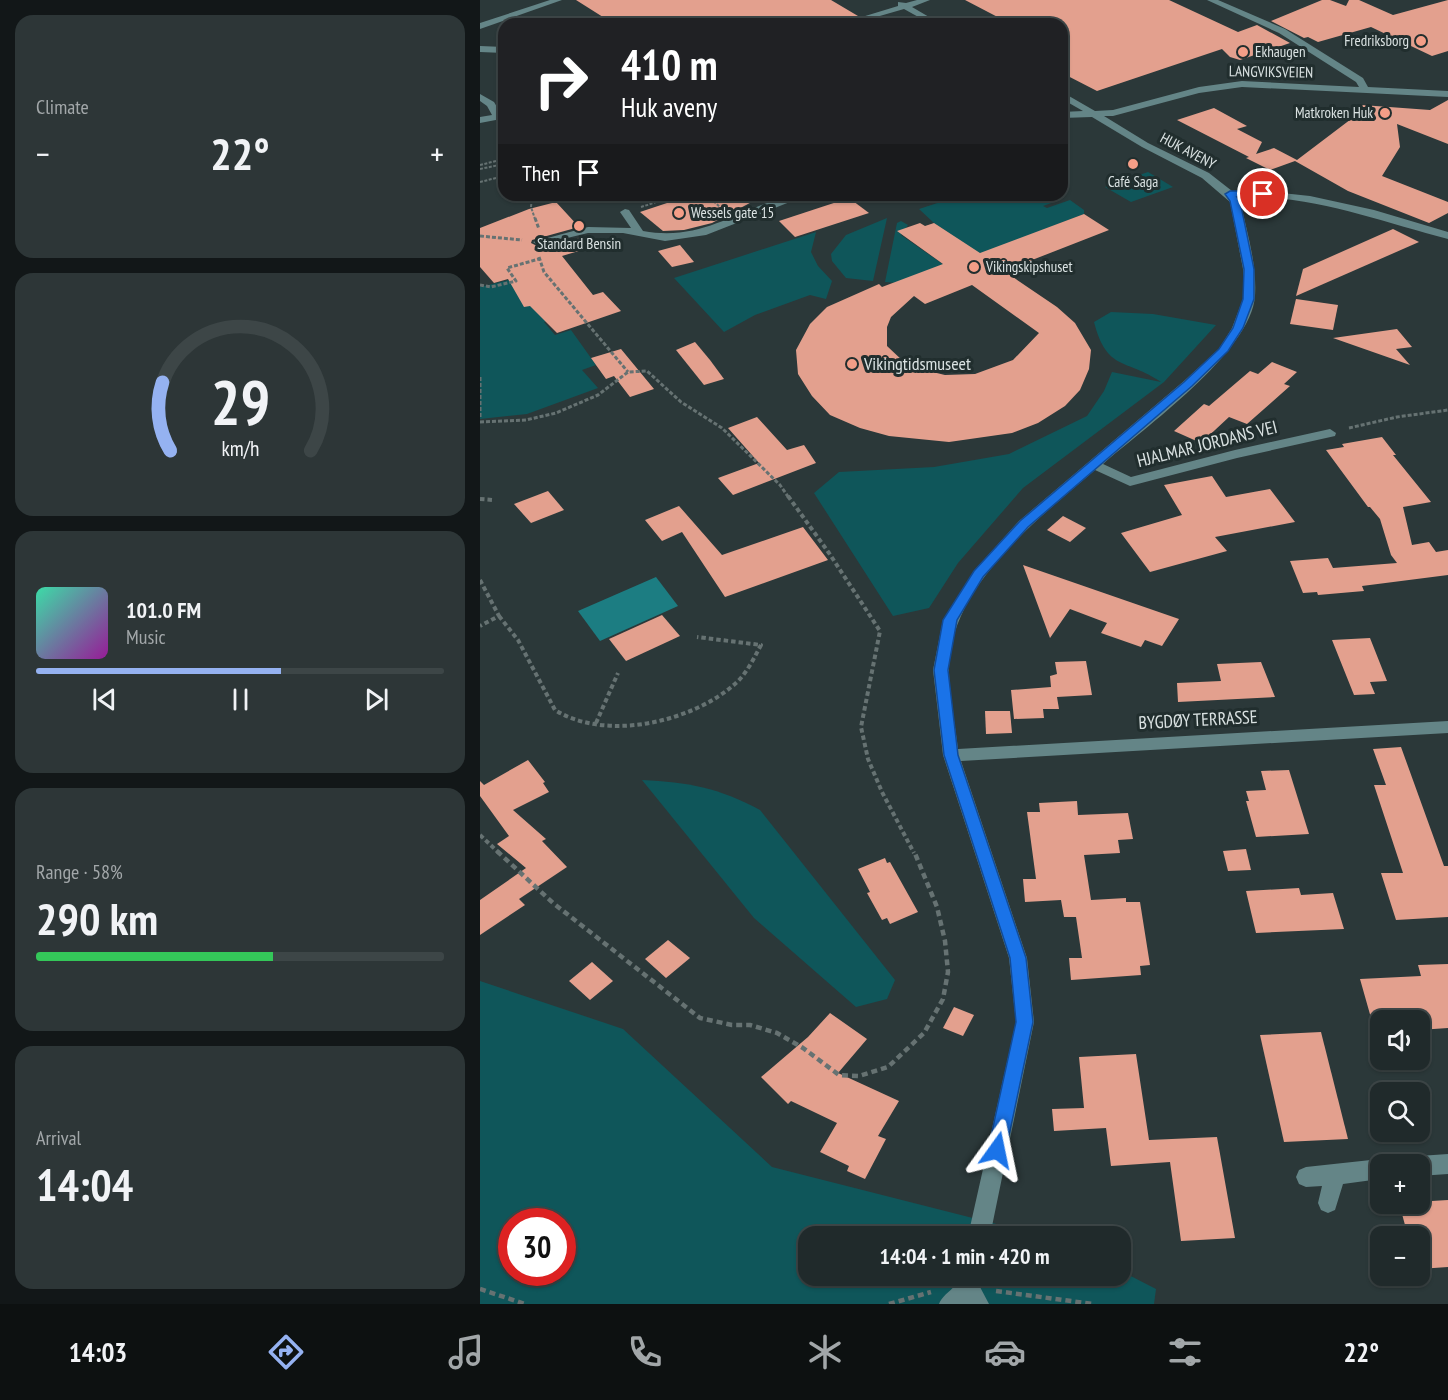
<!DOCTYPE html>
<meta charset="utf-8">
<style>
body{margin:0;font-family:"PT Sans Narrow",sans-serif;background:#2d3637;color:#f1f3f6;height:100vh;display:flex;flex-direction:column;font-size:22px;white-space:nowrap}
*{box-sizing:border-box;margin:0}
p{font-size:20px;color:#a2a7a9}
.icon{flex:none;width:33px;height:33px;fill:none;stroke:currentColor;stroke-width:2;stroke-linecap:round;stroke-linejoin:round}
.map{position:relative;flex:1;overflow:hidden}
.details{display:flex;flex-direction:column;gap:15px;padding:15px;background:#121718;width:480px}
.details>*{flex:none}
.top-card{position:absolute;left:18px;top:18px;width:570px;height:183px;border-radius:18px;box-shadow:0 2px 4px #0004,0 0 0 2px #3d4647;background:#202124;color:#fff;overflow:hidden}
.tools{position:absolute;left:890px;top:1010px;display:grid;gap:12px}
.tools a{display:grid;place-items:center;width:60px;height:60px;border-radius:12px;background:#202a2b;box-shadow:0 2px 4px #0004,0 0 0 2px #3d4647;font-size:30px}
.speed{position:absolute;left:18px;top:1208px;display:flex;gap:12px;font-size:30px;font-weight:700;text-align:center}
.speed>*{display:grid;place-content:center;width:78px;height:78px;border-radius:50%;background:#202a2b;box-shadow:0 2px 4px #0004,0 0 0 2px #3d4647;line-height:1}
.speed .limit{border:9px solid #d22;background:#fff;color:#111}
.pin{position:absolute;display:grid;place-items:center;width:51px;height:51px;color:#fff;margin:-26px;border:3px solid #fff;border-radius:50%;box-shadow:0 2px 6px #0007}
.me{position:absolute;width:66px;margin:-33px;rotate:12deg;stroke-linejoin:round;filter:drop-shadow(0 0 4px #0008)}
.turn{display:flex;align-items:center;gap:21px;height:126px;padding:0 24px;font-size:27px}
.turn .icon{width:78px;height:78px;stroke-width:2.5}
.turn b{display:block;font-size:42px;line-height:51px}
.then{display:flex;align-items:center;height:57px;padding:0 24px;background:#0003;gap:12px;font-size:22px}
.big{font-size:45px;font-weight:700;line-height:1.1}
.details .tile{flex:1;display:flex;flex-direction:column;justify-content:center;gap:9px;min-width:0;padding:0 21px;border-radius:18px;background:#2d3637}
.details .dial{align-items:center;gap:0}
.dial svg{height:156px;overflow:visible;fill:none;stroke:#3d4647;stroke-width:7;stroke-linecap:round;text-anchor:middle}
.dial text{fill:#f1f3f6;stroke:none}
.song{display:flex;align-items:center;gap:18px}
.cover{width:72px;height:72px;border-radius:9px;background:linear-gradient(135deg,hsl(160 70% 55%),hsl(300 70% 35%))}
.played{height:6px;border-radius:3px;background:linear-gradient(90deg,#95b2f1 60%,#3d4647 60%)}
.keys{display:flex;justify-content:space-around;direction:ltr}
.heat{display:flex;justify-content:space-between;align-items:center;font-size:33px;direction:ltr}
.charge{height:9px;border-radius:4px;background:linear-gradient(90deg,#34c759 58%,#3d4647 0)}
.trip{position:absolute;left:318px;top:1226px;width:333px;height:60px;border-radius:18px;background:#202a2b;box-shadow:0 2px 4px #0004,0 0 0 2px #3d4647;font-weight:700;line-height:60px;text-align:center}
.menu{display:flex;height:96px;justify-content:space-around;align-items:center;background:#0d1111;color:#a2a7a9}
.menu .icon{width:42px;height:42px}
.menu .selected{color:#95b2f1}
.menu b{font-size:27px;color:#f1f3f6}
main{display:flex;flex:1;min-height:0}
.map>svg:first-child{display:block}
.green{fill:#0f565a;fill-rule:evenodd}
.water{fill:#1c7d82}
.building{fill:#e3a08e;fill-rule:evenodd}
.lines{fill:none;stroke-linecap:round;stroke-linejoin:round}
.path-far3{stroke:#667272;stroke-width:2;stroke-dasharray:3 1.5;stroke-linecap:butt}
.path-far2{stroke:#667272;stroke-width:3;stroke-dasharray:4 2;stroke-linecap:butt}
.path-far1{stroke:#667272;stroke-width:4;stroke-dasharray:4.5 3;stroke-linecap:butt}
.path{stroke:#667272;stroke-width:4.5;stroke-dasharray:6 4;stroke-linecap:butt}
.minor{fill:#648587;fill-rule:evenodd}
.route{fill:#1a73e8;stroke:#114b97;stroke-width:1.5}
.poi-dot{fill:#f49e87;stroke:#212e2e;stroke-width:2}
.labels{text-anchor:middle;stroke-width:6;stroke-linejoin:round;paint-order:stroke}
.far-poi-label{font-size:15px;fill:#dae2e2;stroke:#212e2e;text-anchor:start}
.far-street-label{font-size:15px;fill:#dae2e2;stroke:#212e2e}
.poi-label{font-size:18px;fill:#dae2e2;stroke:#212e2e;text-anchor:start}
.street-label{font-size:18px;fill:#dae2e2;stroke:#212e2e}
</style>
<main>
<section class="details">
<div class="tile"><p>Climate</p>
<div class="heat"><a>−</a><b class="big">22°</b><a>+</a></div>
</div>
<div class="tile dial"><svg viewBox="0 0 100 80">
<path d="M14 69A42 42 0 1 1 86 69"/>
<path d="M14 69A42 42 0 0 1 10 34" stroke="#95b2f1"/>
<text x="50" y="56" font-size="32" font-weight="700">29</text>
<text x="50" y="72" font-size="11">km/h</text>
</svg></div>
<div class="tile">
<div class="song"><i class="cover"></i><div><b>101.0 FM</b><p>Music</p></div></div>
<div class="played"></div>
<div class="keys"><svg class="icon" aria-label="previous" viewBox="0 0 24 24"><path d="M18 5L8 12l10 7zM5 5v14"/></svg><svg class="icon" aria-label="pause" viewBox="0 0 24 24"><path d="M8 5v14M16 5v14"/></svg><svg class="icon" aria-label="next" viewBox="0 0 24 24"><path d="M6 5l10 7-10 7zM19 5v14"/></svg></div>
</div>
<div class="tile"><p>Range · 58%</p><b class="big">290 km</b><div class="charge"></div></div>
<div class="tile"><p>Arrival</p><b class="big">14:04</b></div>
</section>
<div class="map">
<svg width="968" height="1304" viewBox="0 0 968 1304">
<rect width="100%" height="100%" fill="#2b3839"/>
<g class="green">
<polygon points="668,172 693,187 651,202 625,187"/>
<polygon points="482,195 572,195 580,200 563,206 567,208 590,200 604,210 604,214 500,254 454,223 439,209"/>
<polygon points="407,218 393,281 366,278 352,261 351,254 366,235"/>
<polygon points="421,221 428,225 421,235 464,265 417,283 405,282 417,223"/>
<polygon points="336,232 331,252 338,266 352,281 346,299 330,295 275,315 244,332 194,278"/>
<polygon points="53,274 87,315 64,322 75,335 91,330 116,365 102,370 118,388 47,414 0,419 0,287"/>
<path d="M631 312 673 314 736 325 684 382 543 488 478 563 449 608 413 616 334 493 359 472 454 467 529 454 607 416 624 391 632 372 681 382C646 358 627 372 614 322Z"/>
<path d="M162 780C208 782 239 788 280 810L415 980 407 999 376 1007 274 918Z"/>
<path d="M0 981 143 1029 292 1167 564 1236H328V1275H640L641 1271 676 1289 674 1304H0ZM32 1221H82V1272H32Z"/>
</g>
<polygon class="water" points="176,577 198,606 120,641 98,611"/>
<g class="building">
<polygon points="96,0 351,0 378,16 357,24 317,24 316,16 283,24 134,24"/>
<polygon points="485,0 689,0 758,32 777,25 810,43 760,60 750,57 742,49 617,91 582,73 582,24 565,24 553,18 531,24"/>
<polygon points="842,0 850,0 866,6 869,0 879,0 913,15 968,0 968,51 952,56 891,27 838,42 828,37 824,38 791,21"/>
<polygon points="968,100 968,144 917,124 920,147 902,176 968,202 968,213 949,223 868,191 815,161 790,170 766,158 769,157 697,120 734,108 767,126 757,129 782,142 776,154 794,148 817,160 883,110 882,105 950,110"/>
<polygon points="211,195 285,195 232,223 204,230 183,231 160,212"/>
<polygon points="369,198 389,213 315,237 299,221"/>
<polygon points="76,202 99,227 52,240 51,243 59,247 102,237 112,247 82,256 113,295 123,292 141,311 77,333 50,306 44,307 28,279 14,283 0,267 0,228 49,209"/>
<path d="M604 214 629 230 524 271 577 307 595 323 611 350 609 369 600 390 585 406 558 423 532 433 469 442 409 436 380 428 350 415 332 396 318 374 316 350 330 324 347 307 399 284 402 287 463 264 417 231 440 223 445 226 454 223 500 253ZM492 285 559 333 533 360 495 374 465 375 436 368 424 362 407 346V327L411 317 434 296 445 304Z"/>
<polygon points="913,229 939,242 816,296 823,269"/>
<polygon points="200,245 214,262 192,267 178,251"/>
<polygon points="816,299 858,305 853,330 810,324"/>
<polygon points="917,329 932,347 916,349 930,365 853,338"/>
<polygon points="215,342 230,360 244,379 224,385 196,350"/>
<polygon points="141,349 174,389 150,397 134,376 126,379 111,358"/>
<polygon points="792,362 817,372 804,384 810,386 767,424 749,417 721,443 694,431 724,404 729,406 770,371 778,374"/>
<polygon points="277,417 307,450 324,445 336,463 253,495 238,478 279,463 248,428"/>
<polygon points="902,437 916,455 913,455 951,502 923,507 932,545 949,542 956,552 968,550 968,575 882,586 884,591 838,595 837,592 823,593 810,561 848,558 853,568 917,563 911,555 900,519 890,507 888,507 846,450 864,447 862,444"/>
<polygon points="732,476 746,497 790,489 815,522 735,537 747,551 670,572 641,533 702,515 684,485"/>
<polygon points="68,491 84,510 51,523 34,504"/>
<polygon points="199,506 242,555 323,527 348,560 245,597 202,532 182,541 165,520"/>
<polygon points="583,516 606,528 590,542 567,530"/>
<polygon points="543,565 699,619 682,646 665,640 661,647 621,633 627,623 590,609 570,638"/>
<polygon points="182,615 200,636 146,661 129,639"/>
<polygon points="890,638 907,681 890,682 895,694 874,695 852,640"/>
<polygon points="606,661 612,695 577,697 579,709 563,709 564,718 534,719 531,690 571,687 570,676 577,674 575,662"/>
<polygon points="781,662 795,697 698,702 697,683 741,681 737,664"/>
<polygon points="505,711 530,711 532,733 506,734"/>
<polygon points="921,747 964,866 968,866 968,917 916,920 901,873 923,873 894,785 906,785 893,749"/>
<polygon points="48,760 65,782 63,783 69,792 33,810 66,839 62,841 87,867 39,899 45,905 0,935 0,900 46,868 17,844 29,836 0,796 0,781 4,785"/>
<polygon points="809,770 829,834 776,837 766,801 769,801 766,791 786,790 781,771"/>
<polygon points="597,801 598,815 648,813 653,839 638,840 640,853 604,855 611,900 646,898 646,902 660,902 670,965 660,966 661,975 591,980 589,958 602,958 596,917 584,917 581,900 545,902 543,879 556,879 547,812 560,812 559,803"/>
<polygon points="766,849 771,870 748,871 743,851"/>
<polygon points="405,858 407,863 410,862 438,912 410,924 407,918 402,920 387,893 390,892 378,869"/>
<polygon points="819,888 821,895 853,893 864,929 776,933 766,891"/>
<polygon points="188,940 210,958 186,978 165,959"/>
<polygon points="112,962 133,981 110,1000 89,981"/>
<polygon points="968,964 968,1028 939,1030 939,1020 900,1020 900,1032 895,1032 880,979 941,976 938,965"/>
<polygon points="474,1007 494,1015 483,1036 463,1028"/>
<polygon points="350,1013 387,1039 358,1073 419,1101 398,1136 406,1139 385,1179 367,1171 369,1166 340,1152 357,1123 311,1101 308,1104 281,1077 328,1037"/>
<polygon points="841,1032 868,1139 804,1142 780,1035"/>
<polygon points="656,1054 669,1140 737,1137 755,1238 701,1241 690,1162 631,1166 626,1128 574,1131 572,1109 604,1108 599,1057"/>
<polygon points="968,1200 968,1267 939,1269 939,1236 928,1236 919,1203"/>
</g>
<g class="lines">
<g class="path-far3">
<polyline points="0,165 24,159"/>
<polyline points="0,169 24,164"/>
<polyline points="0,182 20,177 24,164"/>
<polyline points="52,195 51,207 55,219"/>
<polyline points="227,195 242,209"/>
<polyline points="161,207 198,195"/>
</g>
<g class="path-far2">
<polyline points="55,218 59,229"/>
<polyline points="0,236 42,240"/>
<polyline points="59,257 64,272 148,372"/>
<polyline points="0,285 11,287 36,281 27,268 59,259"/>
<polyline points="0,377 0,419"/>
<polyline points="0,422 46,420 76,413 118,395 148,372 167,371 201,402 242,428 300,485 309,498"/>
<polyline points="869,428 917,417 968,410"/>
</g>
<g class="path-far1">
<polyline points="308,496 349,553 400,631 381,727 388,759 402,792 434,853"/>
<polyline points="0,499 13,500"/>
<polyline points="0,580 19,616 0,626"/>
<path d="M19 616 38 640 75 710C126 742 213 722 256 683 267 673 274 658 281 645L217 637"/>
<polyline points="116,723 138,673"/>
<polyline points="0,835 19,853"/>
</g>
<g class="path">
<polyline points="17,851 73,903 220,1018 252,1025 270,1025 297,1033 323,1048 359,1075 379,1076 408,1067 444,1033 463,999 468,972 465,941 457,907 434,851"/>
<polyline points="0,1289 45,1304"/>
<polyline points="516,1291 613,1304"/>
<polyline points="409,1304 451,1292"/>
</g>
<g class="minor">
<polygon points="70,0 82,0 0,29 0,23"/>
<polygon points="437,0 450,0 432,7 461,24 451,24 424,9 372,24 359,24 418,6 418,2 426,3"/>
<path d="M727 0H738L805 29 883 78 888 87 968 91V97L762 87 719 93 633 116H624L668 143 729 173 752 191 774 190 830 196 894 210 968 232V239C898 221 831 194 757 197L760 201C767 232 777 264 775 296 771 352 664 428 623 464L651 477 755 450 850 429 856 433 855 436 757 458 650 486 615 470C557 520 468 587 469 671 469 697 475 723 478 749L968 721V733L481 761 547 958 554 1022 510 1236H488L536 1022 529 958 463 755 453 670 463 620 494 571 539 521 704 381 739 349 752 328 763 299V269L750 202 722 178 662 147 612 117 582 118V112L603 111 582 99V92L615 111 633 110 719 87 762 81 879 87 876 82 799 33Z"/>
<polygon points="0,46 24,47 24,53 0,52"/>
<polygon points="0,94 14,102 23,117 21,119 0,123 0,117 12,115 7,106 0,101"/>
<path d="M312 195 325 196 226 235 185 241 143 233H108L58 245 53 242 108 227 151 228 140 212 145 209 149 210 163 231C223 242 257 209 312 195Z"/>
<polygon points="968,1154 968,1174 939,1176 939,1164 930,1164 932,1159 939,1156"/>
<polygon points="900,1159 908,1164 900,1164 900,1179 863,1184 855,1210 848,1213 841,1210 838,1203 842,1186 826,1187 819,1184 816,1177 819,1170 826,1167"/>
<path d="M481 1275H503L500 1287 509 1304H459C464 1292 478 1288 481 1275Z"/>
</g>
</g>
<polygon class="route" points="750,191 783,191 788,194 783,197 757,197 760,201 774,269 774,299 763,328 748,351 712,386 548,527 503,577 477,620 468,670 478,755 546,958 553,1022 526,1150 524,1156 517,1159 511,1156 508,1150 536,1022 530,958 464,755 454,670 463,620 494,571 540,521 704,382 739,349 753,328 763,299 764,269 750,201 745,194"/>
<g class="poi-dot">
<circle cx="941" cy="41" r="6"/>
<circle cx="763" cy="52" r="6"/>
<circle cx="905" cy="113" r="6"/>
<circle cx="653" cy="164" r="6"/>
<circle cx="199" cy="213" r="6"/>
<circle cx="99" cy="226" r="6"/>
<circle cx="494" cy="267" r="6"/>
<circle cx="372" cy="364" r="6"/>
</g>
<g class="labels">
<g class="far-poi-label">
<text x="929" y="46" text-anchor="end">Fredriksborg</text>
<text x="775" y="57">Ekhaugen</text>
<text x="893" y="118" text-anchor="end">Matkroken Huk</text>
<text x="653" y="187" text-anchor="middle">Café Saga</text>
<text x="211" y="218">Wessels gate 15</text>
<text x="99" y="249" text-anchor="middle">Standard Bensin</text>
<text x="506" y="272">Vikingskipshuset</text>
</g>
<g class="far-street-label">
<text transform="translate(791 72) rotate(1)" y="5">LANGVIKSVEIEN</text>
<text transform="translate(708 151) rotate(28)" y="5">HUK AVENY</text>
</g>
<g class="poi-label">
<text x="384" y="370">Vikingtidsmuseet</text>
</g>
<g class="street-label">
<text transform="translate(727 444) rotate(-14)" y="6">HJALMAR JORDANS VEI</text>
<text transform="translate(718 720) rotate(-3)" y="6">BYGDØY TERRASSE</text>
</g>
</g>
</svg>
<div class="tools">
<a><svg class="icon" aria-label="sound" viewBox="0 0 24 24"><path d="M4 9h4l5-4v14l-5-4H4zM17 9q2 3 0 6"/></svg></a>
<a><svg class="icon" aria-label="search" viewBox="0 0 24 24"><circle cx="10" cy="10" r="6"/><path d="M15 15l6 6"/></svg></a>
<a>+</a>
<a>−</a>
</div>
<div class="speed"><div class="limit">30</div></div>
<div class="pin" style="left:783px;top:194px;background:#d93025"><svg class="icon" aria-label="arrive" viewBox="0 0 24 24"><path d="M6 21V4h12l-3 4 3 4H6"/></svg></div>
<svg class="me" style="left:517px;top:1150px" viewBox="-20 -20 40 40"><path d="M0-17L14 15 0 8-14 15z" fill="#1a73e8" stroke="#fff" stroke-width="4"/></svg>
<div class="trip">14:04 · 1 min · 420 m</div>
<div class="top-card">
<div class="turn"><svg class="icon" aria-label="right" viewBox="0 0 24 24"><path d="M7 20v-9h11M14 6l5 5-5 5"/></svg><div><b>410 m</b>Huk aveny</div></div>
<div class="then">Then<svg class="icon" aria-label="arrive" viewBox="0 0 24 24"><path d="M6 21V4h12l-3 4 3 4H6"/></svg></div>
</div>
</div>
</main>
<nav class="menu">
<b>14:03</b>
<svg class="icon selected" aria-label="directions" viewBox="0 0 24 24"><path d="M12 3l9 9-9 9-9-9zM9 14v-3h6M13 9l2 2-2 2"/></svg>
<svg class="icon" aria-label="music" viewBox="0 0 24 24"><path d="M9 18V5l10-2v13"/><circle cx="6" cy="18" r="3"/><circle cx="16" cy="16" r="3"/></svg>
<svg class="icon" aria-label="phone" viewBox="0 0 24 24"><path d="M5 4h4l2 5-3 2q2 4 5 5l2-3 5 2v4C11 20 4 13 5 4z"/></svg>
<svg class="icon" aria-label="climate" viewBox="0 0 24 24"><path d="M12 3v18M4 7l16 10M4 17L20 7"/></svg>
<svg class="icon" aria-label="car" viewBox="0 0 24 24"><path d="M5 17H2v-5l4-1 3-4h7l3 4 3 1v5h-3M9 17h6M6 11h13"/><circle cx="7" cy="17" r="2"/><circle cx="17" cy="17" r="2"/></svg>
<svg class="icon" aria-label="filters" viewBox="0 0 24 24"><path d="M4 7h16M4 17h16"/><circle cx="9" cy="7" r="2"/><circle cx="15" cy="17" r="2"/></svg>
<b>22°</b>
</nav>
